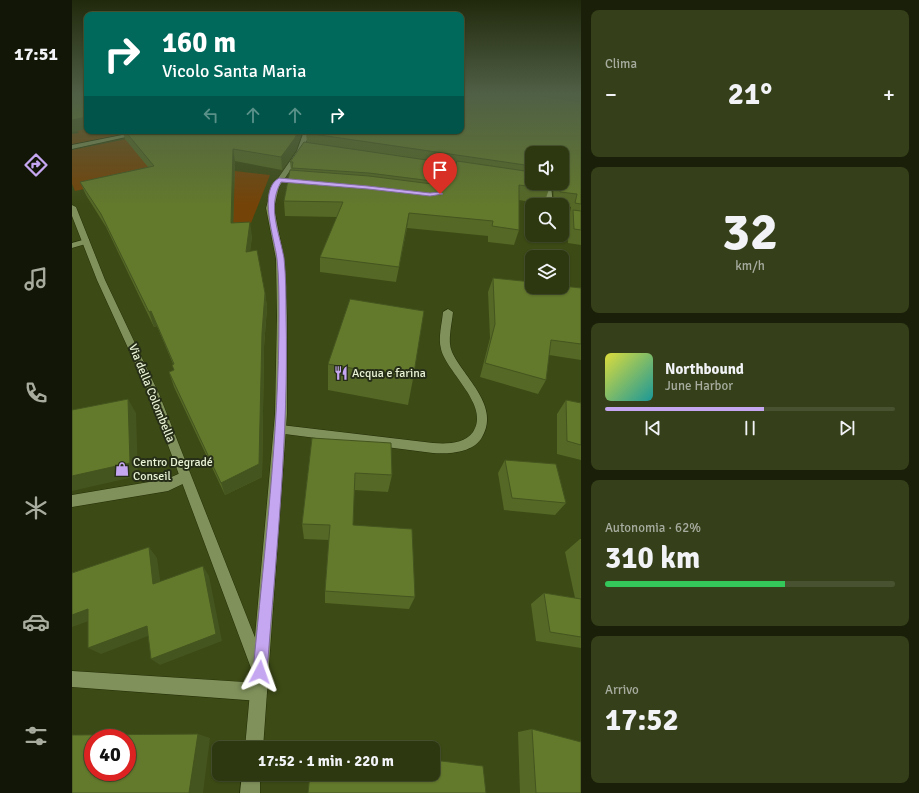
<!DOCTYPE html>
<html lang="it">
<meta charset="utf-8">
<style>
body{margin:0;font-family:Signika,sans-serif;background:#353f19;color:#f1f3f6;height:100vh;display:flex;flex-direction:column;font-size:15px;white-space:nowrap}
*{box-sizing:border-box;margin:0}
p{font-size:13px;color:#a7ac9f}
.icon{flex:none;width:22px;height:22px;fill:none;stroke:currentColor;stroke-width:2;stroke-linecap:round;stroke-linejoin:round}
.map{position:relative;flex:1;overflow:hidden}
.panel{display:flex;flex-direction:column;gap:10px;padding:10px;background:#191f09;width:338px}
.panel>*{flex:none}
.hud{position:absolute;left:12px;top:12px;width:380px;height:122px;border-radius:8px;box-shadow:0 1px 3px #0004,0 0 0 1px #485230;background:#00695c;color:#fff;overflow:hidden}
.tools{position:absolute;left:453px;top:146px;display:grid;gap:8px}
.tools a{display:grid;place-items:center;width:44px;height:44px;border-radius:8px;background:#2d3810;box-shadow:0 1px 3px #0004,0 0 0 1px #485230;font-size:20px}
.speed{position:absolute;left:12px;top:729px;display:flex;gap:8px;font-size:20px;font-weight:700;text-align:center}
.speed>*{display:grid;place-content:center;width:52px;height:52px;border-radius:50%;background:#2d3810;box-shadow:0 1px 3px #0004,0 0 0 1px #485230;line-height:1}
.speed .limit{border:6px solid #d22;background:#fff;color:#111}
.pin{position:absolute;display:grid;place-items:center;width:34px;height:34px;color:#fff;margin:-41px -17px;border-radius:50% 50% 50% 0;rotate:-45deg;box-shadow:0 0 4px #0007}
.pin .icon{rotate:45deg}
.me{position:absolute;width:44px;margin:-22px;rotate:4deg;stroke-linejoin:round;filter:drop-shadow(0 0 3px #0008)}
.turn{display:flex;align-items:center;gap:14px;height:84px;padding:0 12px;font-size:18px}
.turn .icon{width:52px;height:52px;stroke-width:2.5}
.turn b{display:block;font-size:28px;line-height:34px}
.lanes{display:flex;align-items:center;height:38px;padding:0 12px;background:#0003;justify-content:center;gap:20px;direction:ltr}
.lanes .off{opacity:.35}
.big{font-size:30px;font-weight:700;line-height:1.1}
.panel .tile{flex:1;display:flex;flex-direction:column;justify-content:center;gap:6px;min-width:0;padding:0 14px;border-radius:8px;background:#353f19}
.panel .dial{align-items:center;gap:0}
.dial b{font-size:52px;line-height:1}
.song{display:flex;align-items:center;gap:12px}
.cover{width:48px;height:48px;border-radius:6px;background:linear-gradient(135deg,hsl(60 70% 55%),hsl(180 70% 35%))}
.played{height:4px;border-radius:2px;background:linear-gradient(90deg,#c5a6f0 55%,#485230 55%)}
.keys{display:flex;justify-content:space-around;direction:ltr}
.heat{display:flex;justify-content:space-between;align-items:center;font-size:22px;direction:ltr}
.charge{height:6px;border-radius:3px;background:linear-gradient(90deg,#34c759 62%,#485230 0)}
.trip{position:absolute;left:140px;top:741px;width:228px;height:40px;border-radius:8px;background:#2d3810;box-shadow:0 1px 3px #0004,0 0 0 1px #485230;font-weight:700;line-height:40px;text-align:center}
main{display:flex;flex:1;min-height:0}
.tab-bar{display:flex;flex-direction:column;width:72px;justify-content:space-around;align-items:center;background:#121606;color:#a7ac9f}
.tab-bar .icon{width:28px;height:28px}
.tab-bar .on{color:#c5a6f0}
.tab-bar b{font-size:18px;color:#f1f3f6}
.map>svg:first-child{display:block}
.green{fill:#744308}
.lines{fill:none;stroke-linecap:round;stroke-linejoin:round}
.service-casing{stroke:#242f06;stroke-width:1}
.minor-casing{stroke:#242f06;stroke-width:1}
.tertiary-casing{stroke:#242f06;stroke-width:1}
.service{fill:#80915b;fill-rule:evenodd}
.minor{fill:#80915b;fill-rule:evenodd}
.tertiary{fill:#80915b;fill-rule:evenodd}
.wall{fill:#556826;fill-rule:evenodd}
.shaded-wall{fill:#45551f}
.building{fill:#63792c;stroke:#45551f;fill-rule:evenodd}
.route{fill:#c5a6f0;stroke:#806c9c}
.labels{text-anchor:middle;stroke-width:4;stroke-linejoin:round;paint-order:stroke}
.poi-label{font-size:12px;fill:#e9f3d6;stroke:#272e17;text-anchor:start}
.street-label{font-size:12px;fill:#e9f3d6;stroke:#272e17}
</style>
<main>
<nav class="tab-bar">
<b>17:51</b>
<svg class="icon on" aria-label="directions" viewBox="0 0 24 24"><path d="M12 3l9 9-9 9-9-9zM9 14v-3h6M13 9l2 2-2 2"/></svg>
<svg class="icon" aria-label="music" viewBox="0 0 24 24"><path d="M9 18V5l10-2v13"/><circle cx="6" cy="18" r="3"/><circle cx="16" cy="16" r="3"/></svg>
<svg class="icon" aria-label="phone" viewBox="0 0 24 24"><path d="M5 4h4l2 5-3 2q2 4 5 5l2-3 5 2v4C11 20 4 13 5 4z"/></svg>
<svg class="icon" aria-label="climate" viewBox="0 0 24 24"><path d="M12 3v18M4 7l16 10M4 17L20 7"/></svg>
<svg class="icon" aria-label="car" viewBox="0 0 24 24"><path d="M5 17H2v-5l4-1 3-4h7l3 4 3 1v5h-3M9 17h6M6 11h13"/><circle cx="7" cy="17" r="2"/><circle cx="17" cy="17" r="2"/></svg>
<svg class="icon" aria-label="filters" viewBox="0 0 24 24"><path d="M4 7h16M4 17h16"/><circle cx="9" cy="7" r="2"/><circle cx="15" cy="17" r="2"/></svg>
</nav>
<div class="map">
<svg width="509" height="793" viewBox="0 0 509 793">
<rect width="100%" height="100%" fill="#3c4a15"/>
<g class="green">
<polygon points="15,118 15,131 65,131 0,145 0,134 7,133 0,125"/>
<polygon points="95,131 146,169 198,175 179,223 108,223 71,176 3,191 0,184 0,150"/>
</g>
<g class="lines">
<defs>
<g id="service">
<polygon points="70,131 81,131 0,149 0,145"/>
<polygon points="359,165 395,171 398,173 395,175 357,168 356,167"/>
<polygon points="461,183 479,185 481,205 473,205 474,187 462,185"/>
<polygon points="490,217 509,220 509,224 490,221"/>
<polygon points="14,239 17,239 17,243 0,248 0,243"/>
<path d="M376 309 381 312C380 324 375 341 380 352 392 378 430 407 409 439 399 453 377 454 361 453L205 433 203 430 205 427 209 425 361 443C375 444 392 444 401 432 419 406 374 372 369 349 366 337 370 324 371 312Z"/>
<polygon points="113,471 117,473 119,477 117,481 96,491 0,507 0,495 95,479"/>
<polygon points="0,671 186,683 192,686 195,692 192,698 186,701 0,687"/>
</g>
<polygon id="minor" points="0,205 4,207 33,280 87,394 195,668 193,674 187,676 181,674 179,668 77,394 25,280 0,216"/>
<g id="tertiary">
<polygon points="232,131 238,131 231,151 207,187 202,208 212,259 215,316 215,414 191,748 173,748 203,414 205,316 204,259 194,208 200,187 225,151"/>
<polygon points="170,774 188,774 188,793 168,793"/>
</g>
</defs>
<use href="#service" class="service-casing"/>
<use href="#minor" class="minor-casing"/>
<use href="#tertiary" class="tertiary-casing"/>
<use href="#service" class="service"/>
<use href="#minor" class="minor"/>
<use href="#tertiary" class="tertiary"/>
</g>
<g class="wall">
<path d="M389 94H397V96L401 94H509V245L496 243 495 223 498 217H497L499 207 490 206V205H482L481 185 477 184V189L472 204 447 200V230L442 245 416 242V236L335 228 324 282 248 272V257L265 217 213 216 212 201 219 170 218 162 235 142 234 133ZM460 153H490V183H460ZM374 167 383 168 379 179 371 183Z"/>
<polygon points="41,131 230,131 224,150 210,170 163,161 161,223 180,236 178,251 193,293 195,307 192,347 190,477 153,495 102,387 97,372 102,370 101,364 85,326 82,327 34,227 14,195 8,182 76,167 53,139 51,133 46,134"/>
<polygon points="421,278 509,288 509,360 477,355 474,380 466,394 408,377 418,338 416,292"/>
<polygon points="256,364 341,379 336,405 256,390"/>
<polygon points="494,400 509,403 509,460 485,454 485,414"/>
<polygon points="240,438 320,475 316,492 282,490 281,525 343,597 337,609 253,603 253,591 257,540 232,539 230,524"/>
<polygon points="433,460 494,503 483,515 432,510 426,473"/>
<polygon points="508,539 509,539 509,648 464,641 459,604 472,593 503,598 493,552"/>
<polygon points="460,729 509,793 448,793 446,732"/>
</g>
<g class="shaded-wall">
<polygon points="389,94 397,94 396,98 389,103"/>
<polygon points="15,117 15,129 0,132 0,120"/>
<polygon points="45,131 51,131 51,133 46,134"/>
<polygon points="226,131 230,131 224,150 210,170 209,157"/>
<polygon points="161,149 163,161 161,237 159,223"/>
<polygon points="375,163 369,189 358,191 360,181"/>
<polygon points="337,213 335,228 324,282 327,267"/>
<polygon points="178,222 180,236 176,266 174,252"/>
<polygon points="193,293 195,307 192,347 190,477 153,495 149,483 190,333"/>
<polygon points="79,311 85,326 82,327 77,312"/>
<polygon points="56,399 64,413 66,476 0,491 0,476"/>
<polygon points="77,547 85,558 90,593 81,584"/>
<polygon points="131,566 137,576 150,641 88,665 79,659"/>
<polygon points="16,609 28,617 0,627 0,615"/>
<polygon points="75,626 84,633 29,654 16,648"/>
<polygon points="126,734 138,738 131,793 117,793"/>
</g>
<g class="building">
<polygon points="0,94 15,94 15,117 0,120"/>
<polygon points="389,94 391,94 391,98 401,94 455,94 509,102 509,204 503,203 505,194 488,192 487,183 490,183 490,153 460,153 460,166 234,133 235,131 389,131"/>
<polygon points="498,94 509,94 509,95"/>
<polygon points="53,131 226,131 223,138 209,157 161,149 159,223 178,222 174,252 185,250 193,293 190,333 187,464 149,483 97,372 102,370 100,365 102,364 79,311 77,312 29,214 8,182 82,166"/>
<polygon points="232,142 375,163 371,179 360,181 297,173 220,168 221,162 218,162"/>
<polygon points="385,161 460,172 460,183 477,183 477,189 447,185 447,230 420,226 421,221 337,213 327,267 248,257 271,202 212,201 218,170 297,176 360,184 373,182 379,179"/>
<polygon points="501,210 509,211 509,230 502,229"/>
<polygon points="421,278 460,282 460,287 490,287 490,286 509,288 509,344 479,340 474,380 413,363 423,324"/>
<polygon points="278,299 352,311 341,379 256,364"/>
<polygon points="56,399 58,463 0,476 0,410"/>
<polygon points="494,400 509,403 509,445 495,441"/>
<polygon points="240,438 319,443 320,475 283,473 281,525 340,529 343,597 253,591 258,525 230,524"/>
<polygon points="433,460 484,464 494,503 440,498"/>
<polygon points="77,547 81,584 131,566 144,634 79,659 75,626 16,648 16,609 0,615 0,573"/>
<polygon points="472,593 509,599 509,637 478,632"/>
<polygon points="460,729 509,742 509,793 464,793"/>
<path d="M126 734 117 793H0V735ZM21 738H55V772H21Z"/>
<polygon points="241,746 260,748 241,748"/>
<polygon points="361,760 411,766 414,793 236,793 238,774 361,774"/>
</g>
<linearGradient id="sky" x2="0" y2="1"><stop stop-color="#21290c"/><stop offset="0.46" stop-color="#506046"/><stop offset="1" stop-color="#506046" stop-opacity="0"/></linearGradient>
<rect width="509" height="205" fill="url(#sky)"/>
<path class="route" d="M207 178 296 186 358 193 368 192 371 194 358 196 296 189 209 182C195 207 207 231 212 258 214 277 214 297 214 315 217 435 204 554 195 672L193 677 188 679 183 677 181 672C192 554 207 435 207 316 207 297 207 277 205 259 203 240 185 190 207 178Z"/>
<defs>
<symbol id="restaurant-bare" viewBox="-9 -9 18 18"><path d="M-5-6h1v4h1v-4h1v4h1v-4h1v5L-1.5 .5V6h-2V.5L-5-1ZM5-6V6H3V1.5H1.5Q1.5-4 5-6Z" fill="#c5a6f0" stroke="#272e17" stroke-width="2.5" paint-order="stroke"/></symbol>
<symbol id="shop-bare" viewBox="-9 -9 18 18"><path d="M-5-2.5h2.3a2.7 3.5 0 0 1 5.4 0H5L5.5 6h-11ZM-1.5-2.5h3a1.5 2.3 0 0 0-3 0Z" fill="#c5a6f0" stroke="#272e17" stroke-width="2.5" paint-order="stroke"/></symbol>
</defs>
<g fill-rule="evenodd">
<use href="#restaurant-bare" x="259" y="363" width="20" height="20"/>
<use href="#shop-bare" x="40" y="459" width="20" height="20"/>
</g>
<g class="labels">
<g class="poi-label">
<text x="280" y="377">Acqua e farina</text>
<text x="61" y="466">Centro Degradé<tspan x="61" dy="14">Conseil</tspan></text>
</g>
<g class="street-label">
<text transform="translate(80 393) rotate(68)" y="4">Via della Colombella</text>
</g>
</g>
</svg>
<div class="tools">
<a><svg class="icon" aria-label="sound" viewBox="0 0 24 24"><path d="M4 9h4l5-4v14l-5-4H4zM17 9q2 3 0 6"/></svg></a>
<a><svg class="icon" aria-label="search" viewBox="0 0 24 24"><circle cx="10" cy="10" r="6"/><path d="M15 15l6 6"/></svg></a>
<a><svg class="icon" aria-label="layers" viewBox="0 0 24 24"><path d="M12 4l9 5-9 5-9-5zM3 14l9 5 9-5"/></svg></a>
</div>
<div class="speed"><div class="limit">40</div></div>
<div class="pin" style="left:368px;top:194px;background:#d93025"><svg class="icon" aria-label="arrive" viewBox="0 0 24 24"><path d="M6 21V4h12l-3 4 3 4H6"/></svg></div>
<svg class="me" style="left:188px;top:672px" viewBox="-20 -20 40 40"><path d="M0-17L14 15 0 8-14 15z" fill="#c5a6f0" stroke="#fff" stroke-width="4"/></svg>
<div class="trip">17:52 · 1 min · 220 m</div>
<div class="hud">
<div class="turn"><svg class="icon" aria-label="right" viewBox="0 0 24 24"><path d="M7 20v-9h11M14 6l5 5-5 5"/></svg><div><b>160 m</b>Vicolo Santa Maria</div></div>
<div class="lanes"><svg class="icon off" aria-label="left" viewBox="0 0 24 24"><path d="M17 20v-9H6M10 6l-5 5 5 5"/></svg><svg class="icon off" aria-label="ahead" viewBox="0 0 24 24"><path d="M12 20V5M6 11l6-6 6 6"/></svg><svg class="icon off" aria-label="ahead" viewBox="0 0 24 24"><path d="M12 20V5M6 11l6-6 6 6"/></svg><svg class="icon" aria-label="right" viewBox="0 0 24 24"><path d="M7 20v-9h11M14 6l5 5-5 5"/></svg></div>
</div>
</div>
<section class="panel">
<div class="tile"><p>Clima</p>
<div class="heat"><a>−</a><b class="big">21°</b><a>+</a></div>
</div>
<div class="tile dial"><b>32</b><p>km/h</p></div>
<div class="tile">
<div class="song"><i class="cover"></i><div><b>Northbound</b><p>June Harbor</p></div></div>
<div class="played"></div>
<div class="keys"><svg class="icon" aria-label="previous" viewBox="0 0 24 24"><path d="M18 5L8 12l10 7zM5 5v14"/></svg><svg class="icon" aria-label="pause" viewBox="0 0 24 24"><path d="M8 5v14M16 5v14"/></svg><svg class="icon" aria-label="next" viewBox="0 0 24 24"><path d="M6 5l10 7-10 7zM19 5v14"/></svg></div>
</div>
<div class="tile"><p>Autonomia · 62%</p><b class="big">310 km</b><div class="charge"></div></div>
<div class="tile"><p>Arrivo</p><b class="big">17:52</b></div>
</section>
</main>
